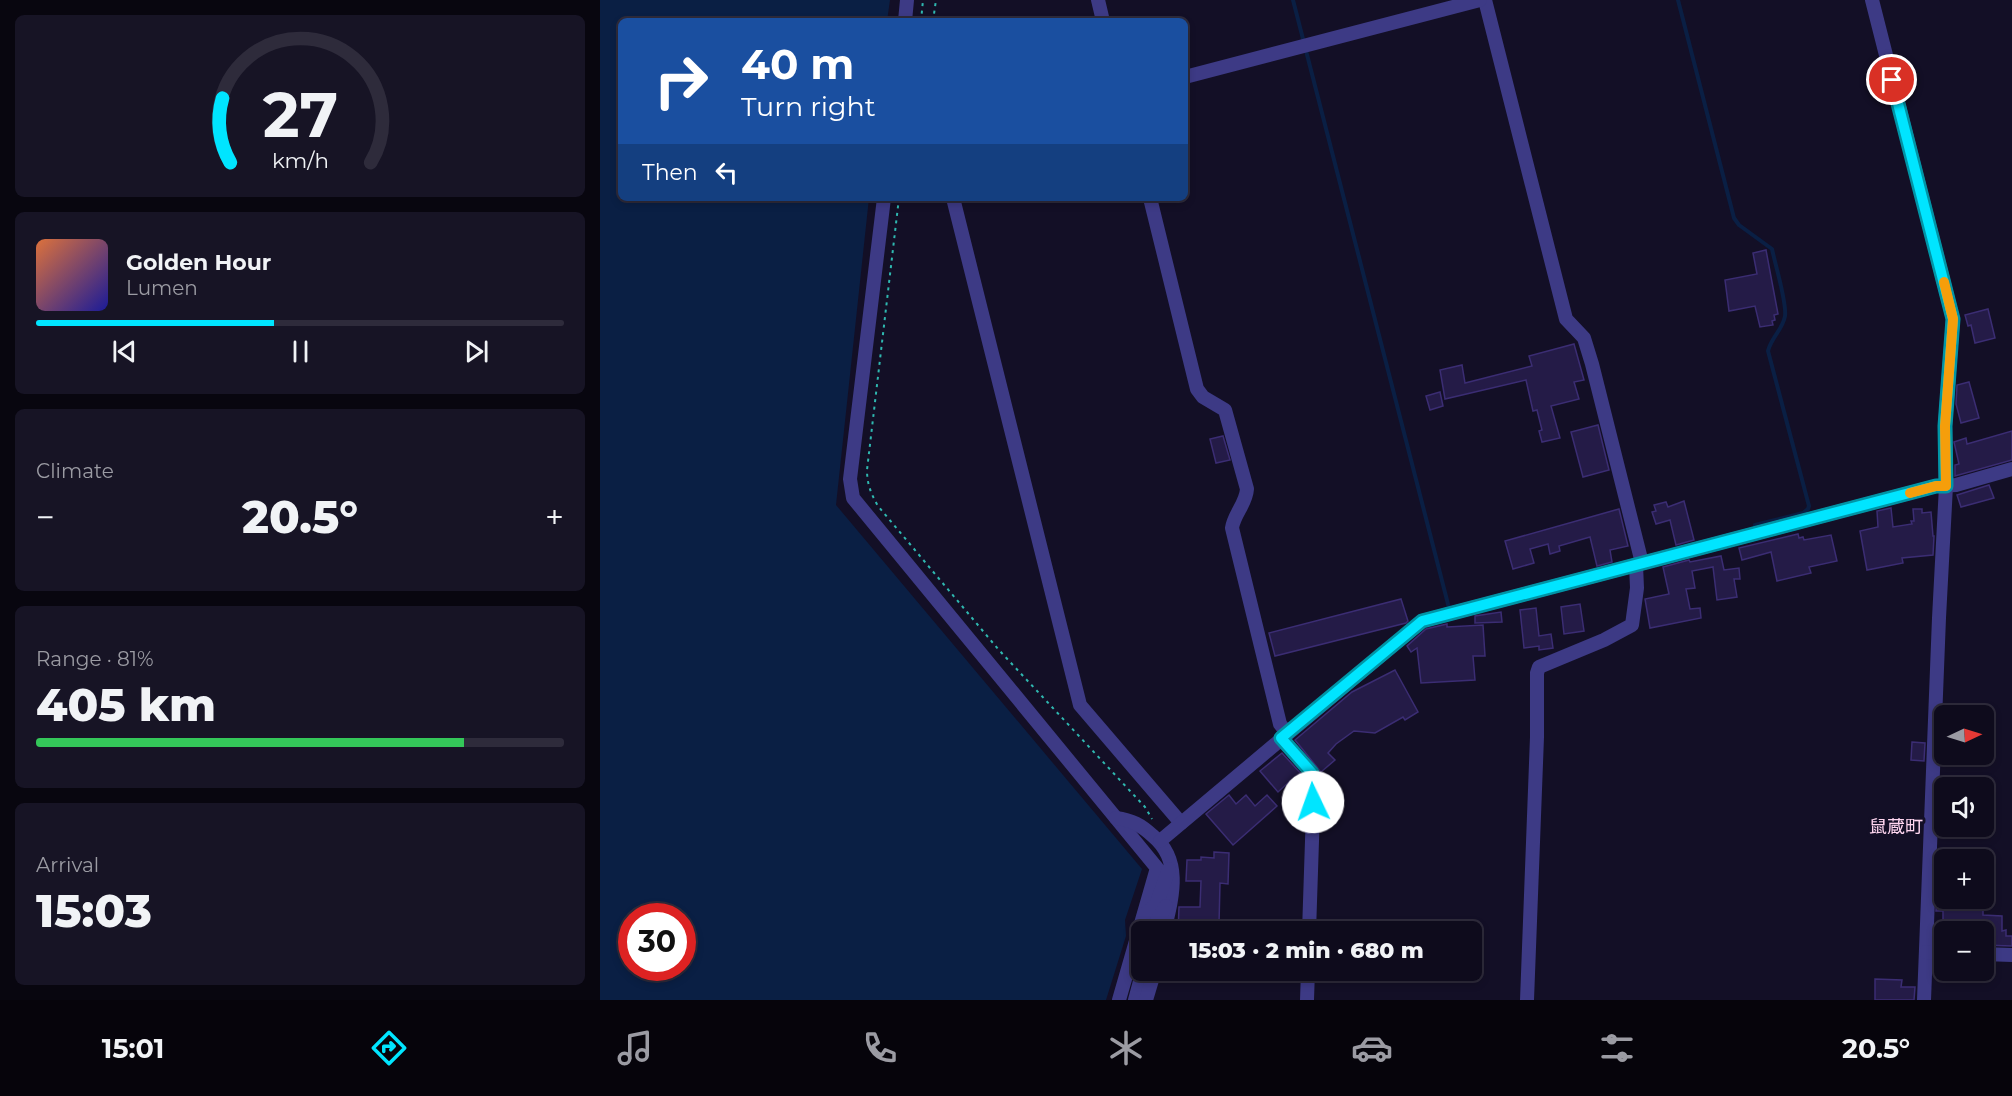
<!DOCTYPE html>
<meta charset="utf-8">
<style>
body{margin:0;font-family:Montserrat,"Noto Sans JP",sans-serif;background:#171425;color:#f1f3f6;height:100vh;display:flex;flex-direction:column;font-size:22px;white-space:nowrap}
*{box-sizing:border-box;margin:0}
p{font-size:20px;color:#9b9ba3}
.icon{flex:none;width:33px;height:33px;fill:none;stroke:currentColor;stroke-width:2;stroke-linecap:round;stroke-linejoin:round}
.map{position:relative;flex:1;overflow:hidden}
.panel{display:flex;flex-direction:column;gap:15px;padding:15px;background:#08060f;width:600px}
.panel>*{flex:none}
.guide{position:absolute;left:18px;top:18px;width:570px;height:183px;border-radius:9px;box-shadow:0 3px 9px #0003,0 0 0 2px #2e2b3b;background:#1a4fa0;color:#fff;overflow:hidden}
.needle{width:39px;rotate:86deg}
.fabs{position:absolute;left:1334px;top:705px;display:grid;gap:12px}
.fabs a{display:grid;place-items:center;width:60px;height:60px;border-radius:9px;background:#0e0b1c;box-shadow:0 3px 9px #0003,0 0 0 2px #2e2b3b;font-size:30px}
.speed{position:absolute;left:18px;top:903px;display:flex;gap:12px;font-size:30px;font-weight:700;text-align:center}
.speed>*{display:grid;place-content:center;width:78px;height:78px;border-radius:50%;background:#0e0b1c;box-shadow:0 3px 9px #0003,0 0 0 2px #2e2b3b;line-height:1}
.speed .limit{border:9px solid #d22;background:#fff;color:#111}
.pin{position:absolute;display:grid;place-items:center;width:51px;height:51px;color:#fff;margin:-26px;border:3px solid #fff;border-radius:50%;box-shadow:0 2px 6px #0007}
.me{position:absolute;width:66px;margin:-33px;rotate:357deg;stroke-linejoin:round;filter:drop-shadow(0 0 4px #0008)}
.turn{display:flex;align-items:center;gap:21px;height:126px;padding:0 24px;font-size:27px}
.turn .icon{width:78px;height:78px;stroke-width:2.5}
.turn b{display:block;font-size:42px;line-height:51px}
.then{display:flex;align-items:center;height:57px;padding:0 24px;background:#0003;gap:12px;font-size:22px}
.big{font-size:45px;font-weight:800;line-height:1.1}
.panel .tile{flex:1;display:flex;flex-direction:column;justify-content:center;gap:9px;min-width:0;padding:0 21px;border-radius:9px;background:#171425}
.panel .dial{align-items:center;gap:0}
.dial svg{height:156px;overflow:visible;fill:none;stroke:#2e2b3b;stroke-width:7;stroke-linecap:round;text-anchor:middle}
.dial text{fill:#f1f3f6;stroke:none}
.song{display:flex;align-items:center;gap:18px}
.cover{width:72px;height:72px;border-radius:9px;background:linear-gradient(135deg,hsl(20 70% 55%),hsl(240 70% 35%))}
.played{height:6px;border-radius:3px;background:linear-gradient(90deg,#00e5ff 45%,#2e2b3b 45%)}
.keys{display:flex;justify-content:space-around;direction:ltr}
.heat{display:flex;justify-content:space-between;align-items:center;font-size:33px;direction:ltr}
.charge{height:9px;border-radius:4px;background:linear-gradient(90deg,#34c759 81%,#2e2b3b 0)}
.trip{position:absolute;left:531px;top:921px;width:351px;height:60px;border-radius:9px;background:#0e0b1c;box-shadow:0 3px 9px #0003,0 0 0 2px #2e2b3b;font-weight:800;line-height:60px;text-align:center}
.dock{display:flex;height:96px;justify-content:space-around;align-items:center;background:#06040b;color:#9b9ba3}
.dock .icon{width:42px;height:42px}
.dock .on{color:#00e5ff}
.dock b{font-size:27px;color:#f1f3f6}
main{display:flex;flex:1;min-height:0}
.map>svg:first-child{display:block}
.water{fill:#0a1f44;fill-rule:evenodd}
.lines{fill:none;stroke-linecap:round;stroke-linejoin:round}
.stream{stroke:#0a1f44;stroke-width:4}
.building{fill:#241b47;stroke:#3b2d73;stroke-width:1.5}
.path{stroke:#2fb8b0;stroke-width:2;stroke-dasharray:3 4.5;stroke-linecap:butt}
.minor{stroke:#3d3a85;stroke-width:14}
.route-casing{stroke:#0095a6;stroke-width:15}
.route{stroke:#00e5ff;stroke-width:10}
.slow{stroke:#f59e0b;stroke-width:10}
.labels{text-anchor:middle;stroke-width:6;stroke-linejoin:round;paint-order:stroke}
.quarter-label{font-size:18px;fill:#ffd6f0;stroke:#130f26}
</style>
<main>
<section class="panel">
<div class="tile dial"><svg viewBox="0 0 100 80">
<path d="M14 69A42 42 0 1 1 86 69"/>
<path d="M14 69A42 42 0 0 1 10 36" stroke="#00e5ff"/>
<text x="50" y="56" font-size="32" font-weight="700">27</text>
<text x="50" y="72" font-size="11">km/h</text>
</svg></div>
<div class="tile">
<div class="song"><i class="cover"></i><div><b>Golden Hour</b><p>Lumen</p></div></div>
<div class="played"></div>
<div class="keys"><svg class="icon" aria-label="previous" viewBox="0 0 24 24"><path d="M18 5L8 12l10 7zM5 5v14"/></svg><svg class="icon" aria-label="pause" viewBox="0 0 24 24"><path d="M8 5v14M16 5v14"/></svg><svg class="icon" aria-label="next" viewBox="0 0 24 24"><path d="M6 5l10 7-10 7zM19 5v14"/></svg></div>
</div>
<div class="tile"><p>Climate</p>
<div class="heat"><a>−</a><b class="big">20.5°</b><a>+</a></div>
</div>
<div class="tile"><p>Range · 81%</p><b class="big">405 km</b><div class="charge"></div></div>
<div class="tile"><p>Arrival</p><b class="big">15:03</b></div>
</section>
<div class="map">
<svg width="1412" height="1000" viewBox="0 0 1412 1000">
<rect width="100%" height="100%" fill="#130f26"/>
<path class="water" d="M0 0H290L287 21H21V198H269L236 505 542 869 525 920 526 936 506 1000H0ZM32 916H82V968H32Z"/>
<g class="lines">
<g class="stream">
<polyline points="693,0 849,608"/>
<path d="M1078 0 1134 218 1139 225 1172 249C1175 264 1187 302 1185 316 1183 329 1171 338 1168 351L1209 506 1208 509 1203 513 1155 525"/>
</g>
</g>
<g class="building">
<polygon points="1166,250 1178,314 1174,315 1175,320 1172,321 1173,325 1160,327 1155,306 1129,311 1125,280 1157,274 1153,253"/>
<polygon points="1388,309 1395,338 1375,343 1371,325 1368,326 1365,315"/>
<polygon points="974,344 984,380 974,382 979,399 951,406 960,438 942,442 939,431 942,430 937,410 933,411 926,380 845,399 840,370 862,365 865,383 932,366 929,356"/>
<polygon points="1369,382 1379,418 1361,423 1356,404 1357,385"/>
<polygon points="840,392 843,406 830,410 826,396"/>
<polygon points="998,425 1009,470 983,477 971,432"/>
<polygon points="1412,431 1412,460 1355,476 1355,465 1359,464 1354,442 1366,438 1367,444"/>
<polygon points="623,436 630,460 616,463 610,439"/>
<polygon points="1389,485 1394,498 1361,507 1357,495"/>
<polygon points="1084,501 1094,540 1076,545 1070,520 1056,524 1052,512 1056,511 1054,505 1066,502 1068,507"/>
<polygon points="1291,508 1293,527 1312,524 1311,521 1314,521 1313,509 1322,509 1322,513 1331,512 1333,536 1334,536 1333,555 1302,558 1303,563 1267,570 1260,531 1278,527 1277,511"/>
<polygon points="1019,509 1028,546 1010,550 1012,562 997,566 990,537 959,546 960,551 950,554 948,544 930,549 934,563 913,569 905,541"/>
<polygon points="1198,534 1199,538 1203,537 1204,540 1231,535 1237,561 1209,567 1211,573 1177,581 1171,552 1142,560 1139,548"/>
<polygon points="1121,556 1124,570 1139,568 1140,579 1134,579 1137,597 1117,600 1113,567 1092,571 1095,588 1086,589 1090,609 1100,608 1101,618 1050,628 1045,599 1069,594 1063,567 1089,560 1090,562"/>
<polygon points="801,599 808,621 806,623 675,656 669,633"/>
<polygon points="980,604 984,631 964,634 961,607"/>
<polygon points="936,608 939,636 951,634 953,648 939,650 939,646 924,648 920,610"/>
<polygon points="901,612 902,622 875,623 875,616"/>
<polygon points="847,624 847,627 883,625 885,656 873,656 875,680 821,683 817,648 811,652 807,646 826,629"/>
<polygon points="795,670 818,712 805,720 803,717 775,733 754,731 736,744 728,753 735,760 721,772 695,740 752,692"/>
<polygon points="1312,742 1325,743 1324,761 1311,760"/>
<polygon points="682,753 704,777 694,785 690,781 678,792 660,771"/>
<polygon points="629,795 636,804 646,795 655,806 667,795 677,806 633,845 606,814"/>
<polygon points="614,852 629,853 628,884 620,883 619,924 593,923 591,932 578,932 579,907 600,907 601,881 586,881 587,860 601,860 601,857 614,858"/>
<polygon points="1337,894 1344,894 1345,910 1372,909 1372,898 1383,898 1383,915 1402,916 1402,931 1406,930 1406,936 1412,936 1412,946 1383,945 1383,932 1343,932 1343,911 1336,911"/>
<polygon points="1275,979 1302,980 1301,987 1315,987 1314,1000 1275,1000"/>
</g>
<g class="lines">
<g class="path">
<polyline points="321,21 323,0"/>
<polyline points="333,21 336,0"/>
<path d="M299 198 267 470C267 484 271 494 278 506L398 649 545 807 552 819"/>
</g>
<g class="minor">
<polyline points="498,0 503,21"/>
<polyline points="885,0 966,319 984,338 992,364 1042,563"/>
<polyline points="1272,0 1353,319 1345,426 1346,486 1339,618 1324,1000"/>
<polyline points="305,21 307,0"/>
<polyline points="585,77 880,0"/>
<polyline points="284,198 250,479 253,498 557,868 519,1000"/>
<polyline points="353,198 480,705 581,823"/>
<path d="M550 198 597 389 603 397 625 410 647 489C646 504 634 514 632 528L680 724 687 733"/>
<polyline points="681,738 712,773 714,780 709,932"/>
<path d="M516 818C532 820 541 825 553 836 583 861 572 898 564 932"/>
<polyline points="560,841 822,621 1336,486 1356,485 1412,469"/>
<polyline points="544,915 556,905 569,869"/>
<polyline points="554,932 556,922 566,906"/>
<polyline points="1326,952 1344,953"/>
<polyline points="1383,954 1412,955"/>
<polyline points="535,1000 543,970"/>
<polyline points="546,1000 555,970"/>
<polyline points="707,1000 708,970"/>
<polyline points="927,1000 937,737 937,673 939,667 1004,640 1032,625 1037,588 1036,565"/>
</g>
</g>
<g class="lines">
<defs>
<polyline id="route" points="713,802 712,773 681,738 822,621 1336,486 1346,486 1345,426 1353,319 1292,80"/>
</defs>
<use href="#route" class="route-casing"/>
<use href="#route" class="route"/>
<polyline class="slow" points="1310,493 1336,486 1346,486 1345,426 1353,319 1344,282"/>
</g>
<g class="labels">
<g class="quarter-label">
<text x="1296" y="833">鼠蔵町</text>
</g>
</g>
</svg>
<div class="fabs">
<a><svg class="needle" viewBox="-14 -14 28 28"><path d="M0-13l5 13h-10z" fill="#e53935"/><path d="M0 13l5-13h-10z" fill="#9b9ba3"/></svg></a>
<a><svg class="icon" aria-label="sound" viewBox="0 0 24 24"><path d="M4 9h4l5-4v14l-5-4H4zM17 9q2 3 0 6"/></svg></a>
<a>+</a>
<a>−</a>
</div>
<div class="speed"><div class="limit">30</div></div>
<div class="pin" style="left:1292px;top:80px;background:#d93025"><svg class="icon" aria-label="arrive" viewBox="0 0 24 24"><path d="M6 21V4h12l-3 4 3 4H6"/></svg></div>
<svg class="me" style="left:713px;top:802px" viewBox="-20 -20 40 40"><circle r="19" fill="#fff"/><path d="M0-13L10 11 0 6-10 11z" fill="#00e5ff"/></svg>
<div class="trip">15:03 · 2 min · 680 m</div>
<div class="guide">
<div class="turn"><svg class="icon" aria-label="right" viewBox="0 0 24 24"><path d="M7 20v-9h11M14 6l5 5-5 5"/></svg><div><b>40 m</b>Turn right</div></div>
<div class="then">Then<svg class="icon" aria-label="left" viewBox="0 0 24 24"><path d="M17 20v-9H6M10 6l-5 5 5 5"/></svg></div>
</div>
</div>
</main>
<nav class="dock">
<b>15:01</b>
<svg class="icon on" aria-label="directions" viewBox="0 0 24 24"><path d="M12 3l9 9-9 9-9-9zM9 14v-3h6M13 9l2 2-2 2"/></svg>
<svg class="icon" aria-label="music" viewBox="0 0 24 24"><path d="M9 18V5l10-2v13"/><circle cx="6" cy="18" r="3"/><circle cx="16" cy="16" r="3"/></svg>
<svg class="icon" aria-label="phone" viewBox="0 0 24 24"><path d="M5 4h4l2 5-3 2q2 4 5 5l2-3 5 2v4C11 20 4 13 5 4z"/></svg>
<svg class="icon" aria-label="climate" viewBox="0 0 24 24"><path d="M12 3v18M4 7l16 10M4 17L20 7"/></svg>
<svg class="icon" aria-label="car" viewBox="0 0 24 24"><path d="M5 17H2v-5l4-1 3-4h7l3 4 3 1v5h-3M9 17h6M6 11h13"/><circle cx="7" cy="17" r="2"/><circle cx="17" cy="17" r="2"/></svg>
<svg class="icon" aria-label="filters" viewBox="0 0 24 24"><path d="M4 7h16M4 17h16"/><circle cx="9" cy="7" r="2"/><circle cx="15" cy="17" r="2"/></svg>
<b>20.5°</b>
</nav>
